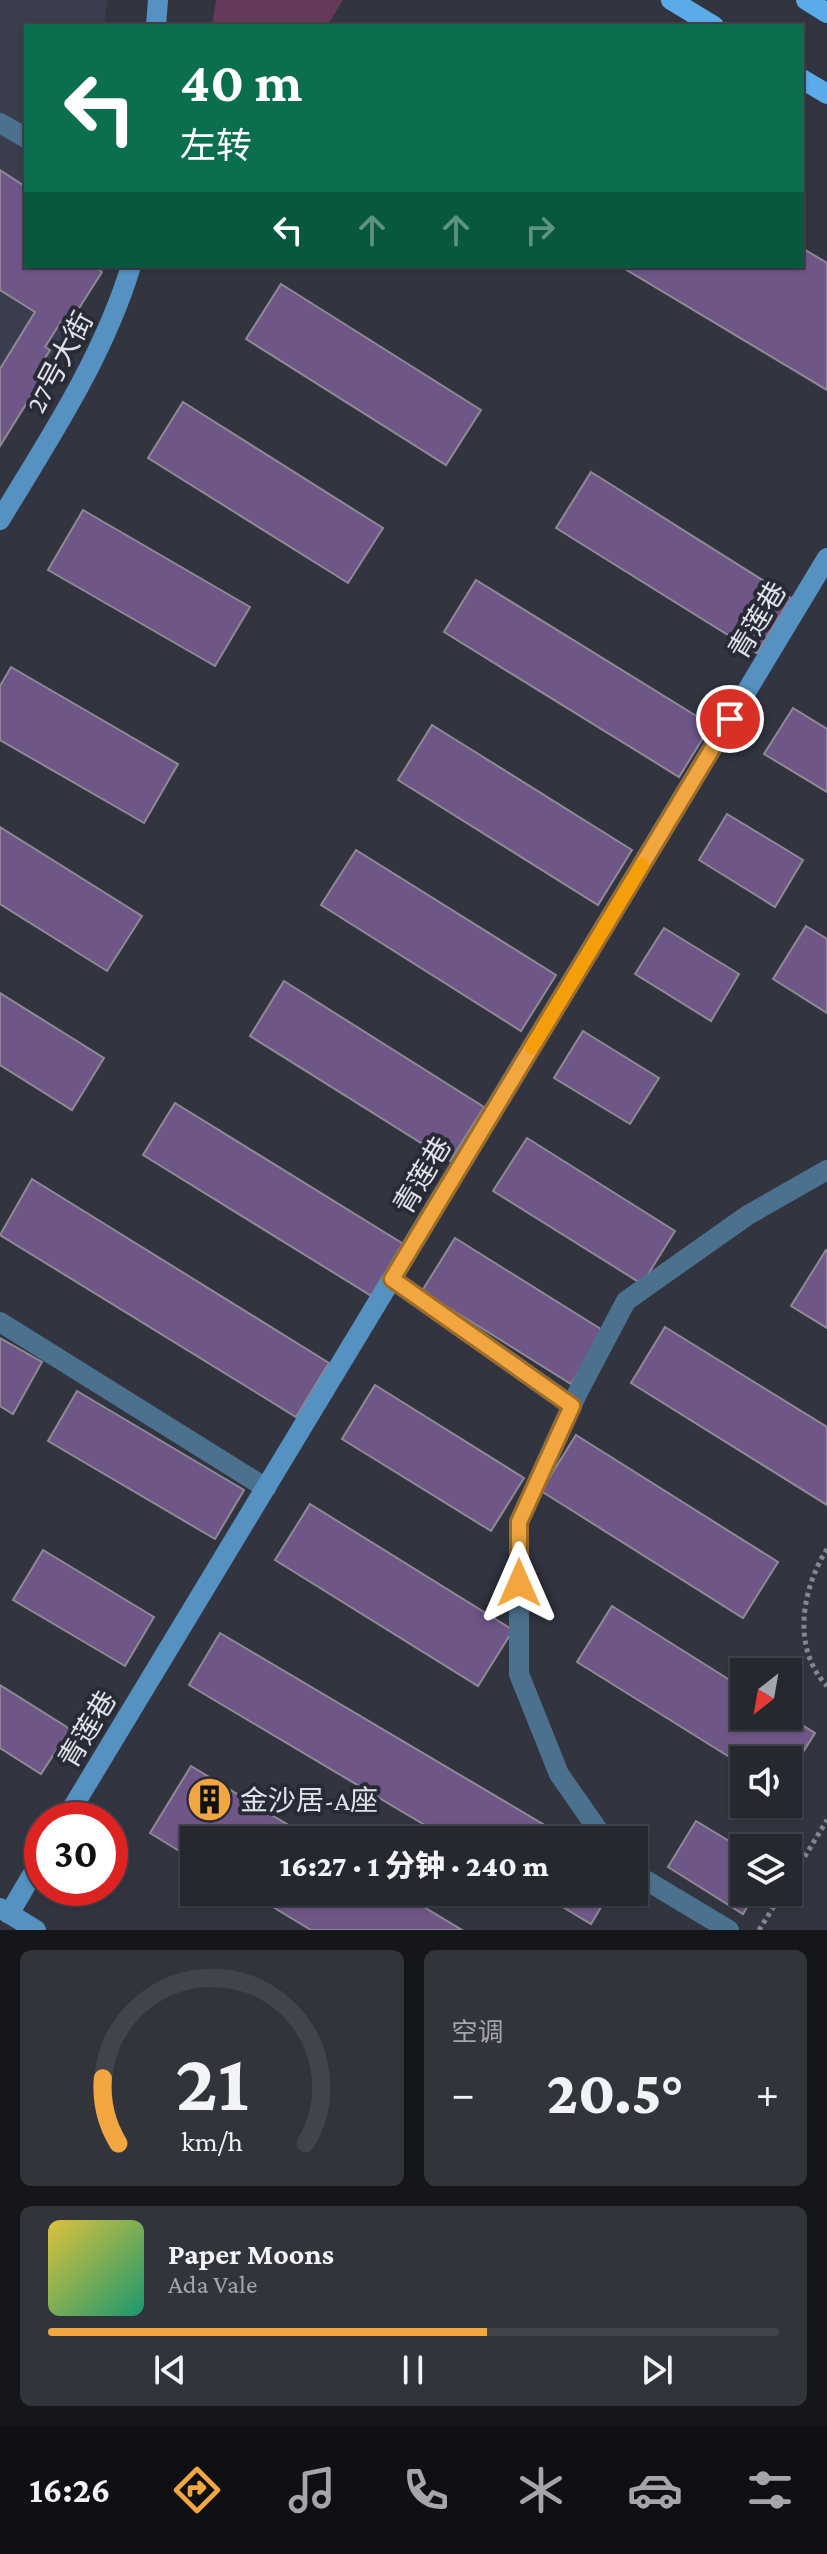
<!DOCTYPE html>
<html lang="zh">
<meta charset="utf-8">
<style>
body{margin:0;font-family:"Crimson Pro","Noto Sans SC",serif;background:#32343c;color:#f1f3f6;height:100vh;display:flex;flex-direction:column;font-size:30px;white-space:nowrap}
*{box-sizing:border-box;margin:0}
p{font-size:26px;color:#a4a6ab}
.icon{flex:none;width:44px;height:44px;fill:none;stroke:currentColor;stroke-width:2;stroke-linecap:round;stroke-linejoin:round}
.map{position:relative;height:1930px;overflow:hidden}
.sheet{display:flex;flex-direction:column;gap:20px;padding:20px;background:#15161a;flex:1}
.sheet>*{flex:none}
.hud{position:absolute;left:24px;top:24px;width:780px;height:244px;border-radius:0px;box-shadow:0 2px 6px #0004,0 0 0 2px #42444c;background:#0b6e4f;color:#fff;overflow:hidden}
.needle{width:52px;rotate:211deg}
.tools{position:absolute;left:730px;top:1658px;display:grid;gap:16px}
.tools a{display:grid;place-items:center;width:72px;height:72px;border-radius:0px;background:#262830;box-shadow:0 2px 6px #0004,0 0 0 2px #42444c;font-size:40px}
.speed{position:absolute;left:24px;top:1802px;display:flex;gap:16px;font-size:40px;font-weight:700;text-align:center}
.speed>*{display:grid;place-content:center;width:104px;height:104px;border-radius:50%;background:#262830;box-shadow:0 2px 6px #0004,0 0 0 2px #42444c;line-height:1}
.speed .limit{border:12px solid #d22;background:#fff;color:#111}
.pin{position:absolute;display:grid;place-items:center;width:68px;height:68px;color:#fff;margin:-34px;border:4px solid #fff;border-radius:50%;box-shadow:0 2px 8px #0007}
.me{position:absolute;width:88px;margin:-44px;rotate:0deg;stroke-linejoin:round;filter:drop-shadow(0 0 6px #0008)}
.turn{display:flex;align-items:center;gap:28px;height:168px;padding:0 24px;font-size:36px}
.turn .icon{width:104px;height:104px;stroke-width:2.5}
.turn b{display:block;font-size:56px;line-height:68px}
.lanes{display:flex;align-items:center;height:76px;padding:0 24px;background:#0003;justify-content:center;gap:40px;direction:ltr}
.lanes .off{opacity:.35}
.big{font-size:60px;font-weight:800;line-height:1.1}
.sheet .tile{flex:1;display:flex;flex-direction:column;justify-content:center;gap:12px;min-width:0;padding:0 28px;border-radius:12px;background:#32343c}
.sheet .dial{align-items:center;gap:0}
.dial svg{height:208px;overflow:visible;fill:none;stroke:#42444c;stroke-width:7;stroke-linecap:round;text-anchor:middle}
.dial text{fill:#f1f3f6;stroke:none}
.song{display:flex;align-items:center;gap:24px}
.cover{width:96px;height:96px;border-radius:12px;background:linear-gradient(135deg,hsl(50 70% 55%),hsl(160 70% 35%))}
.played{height:8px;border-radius:4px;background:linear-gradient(90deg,#f1a63f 60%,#42444c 60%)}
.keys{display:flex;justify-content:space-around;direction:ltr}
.heat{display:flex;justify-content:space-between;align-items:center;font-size:44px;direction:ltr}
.sheet .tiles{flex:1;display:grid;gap:20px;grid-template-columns:1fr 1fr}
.tile:last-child{grid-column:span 2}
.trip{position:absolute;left:180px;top:1826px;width:468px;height:80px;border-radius:0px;background:#262830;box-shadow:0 2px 6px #0004,0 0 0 2px #42444c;font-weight:800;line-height:80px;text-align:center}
.menu{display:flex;height:128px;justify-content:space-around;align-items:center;background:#0f1013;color:#a4a6ab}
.menu .icon{width:56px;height:56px}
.menu .current{color:#f1a63f}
.menu b{font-size:36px;color:#f1f3f6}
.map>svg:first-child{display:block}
.built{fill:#393d4e}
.green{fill:#65395a}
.building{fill:#6e5687;stroke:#8f8996;stroke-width:2}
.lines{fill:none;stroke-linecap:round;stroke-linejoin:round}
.path{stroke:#848690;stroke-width:5;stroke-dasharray:4 4;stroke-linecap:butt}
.street{stroke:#4c718f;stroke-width:20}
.secondary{stroke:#5592c2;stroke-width:20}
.primary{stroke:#5babe8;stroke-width:20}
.route-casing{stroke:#9d6c29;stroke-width:20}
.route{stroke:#f1a63f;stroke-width:14}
.slow{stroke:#f59e0b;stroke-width:14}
.labels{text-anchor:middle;stroke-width:8;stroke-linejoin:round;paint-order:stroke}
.street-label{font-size:28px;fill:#e0e2ea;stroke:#282a36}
.poi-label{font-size:28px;fill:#e0e2ea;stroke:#282a36;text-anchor:start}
</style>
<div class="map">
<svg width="827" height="1930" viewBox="0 0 827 1930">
<rect width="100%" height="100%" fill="#323540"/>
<polygon class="built" points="0,0 107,0 104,26 26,26 26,266 96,266 91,283 59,344 0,439"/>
<polygon class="green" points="216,0 343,0 327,26 212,26"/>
<g class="building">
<polygon points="0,170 26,187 26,266 93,266 102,272 69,324 62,320 45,347 50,350 34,376 41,380 0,446 0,369 35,312 0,290"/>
<polygon points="802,248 827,263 827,390 620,266 802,266"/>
<polygon points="281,284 481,410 446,465 246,339"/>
<polygon points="183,402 383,528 348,583 148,458"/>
<polygon points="591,472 791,598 757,653 556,528"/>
<polygon points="83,510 250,607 215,666 48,570"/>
<polygon points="476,580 711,725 679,777 444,632"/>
<polygon points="11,667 178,764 144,823 0,740 0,686"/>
<polygon points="793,708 827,729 827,792 764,754"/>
<polygon points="432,725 632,850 598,905 398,780"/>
<polygon points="727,814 803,860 775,907 699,860"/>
<polygon points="0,827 142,916 107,971 0,904"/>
<polygon points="356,850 556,975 521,1031 321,905"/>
<polygon points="806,926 827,939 827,1013 773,979"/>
<polygon points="664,928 739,974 711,1021 635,974"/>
<polygon points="284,981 484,1107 450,1161 250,1036"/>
<polygon points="0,993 104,1058 72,1110 0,1065"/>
<polygon points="583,1031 659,1078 630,1124 554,1078"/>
<polygon points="175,1103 410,1248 378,1300 143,1155"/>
<polygon points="527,1138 675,1231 642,1284 493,1191"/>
<polygon points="32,1179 329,1363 296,1417 0,1235"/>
<polygon points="455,1238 604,1331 571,1384 422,1291"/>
<polygon points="826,1250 827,1250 827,1328 791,1306"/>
<polygon points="665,1327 827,1427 827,1505 631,1383"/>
<polygon points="0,1338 42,1362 13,1414 0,1406"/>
<polygon points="375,1385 524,1478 491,1531 342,1439"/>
<polygon points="77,1391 244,1490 215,1539 48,1441"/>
<polygon points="576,1435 778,1562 743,1618 541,1491"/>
<polygon points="310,1504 513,1630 478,1686 275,1560"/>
<polygon points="43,1550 154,1617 125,1666 13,1600"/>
<polygon points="612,1606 744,1689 744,1716 788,1716 815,1733 788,1776 788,1760 744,1760 744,1766 577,1662"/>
<polygon points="220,1633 570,1840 450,1840 189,1685"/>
<polygon points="0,1685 70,1729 41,1774 0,1748"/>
<polygon points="191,1766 313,1840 194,1840 194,1860 150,1833"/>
<polygon points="696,1821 744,1850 744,1892 756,1892 743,1914 668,1867"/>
<polygon points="248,1892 399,1892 462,1930 311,1930"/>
<polygon points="538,1892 610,1892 591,1924"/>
</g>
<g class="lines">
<g class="path">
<path d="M827 1549C802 1589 791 1648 827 1686"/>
<polyline points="788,1884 827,1820"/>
<polyline points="759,1930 783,1892"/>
</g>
<g class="street">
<polyline points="0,123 26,138"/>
<polyline points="392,1279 572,1406"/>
<polyline points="0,1322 266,1488"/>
<polyline points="605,1840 559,1774 519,1674 519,1522 577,1394 626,1301 748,1215 827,1170"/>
<polyline points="634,1873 729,1930"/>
</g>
<g class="secondary">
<polyline points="156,26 158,0"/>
<path d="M0 520C49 439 103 358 131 266"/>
<polyline points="65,1820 827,558"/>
<polyline points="0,1908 36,1930"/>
<polyline points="9,1914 42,1858"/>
</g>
<g class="primary">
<polyline points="671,0 714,26"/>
<polyline points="806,0 827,13"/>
<polyline points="802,79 827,94"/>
</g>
</g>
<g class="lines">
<defs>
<polyline id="route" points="519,1583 519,1522 572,1406 392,1279 730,719"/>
</defs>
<use href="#route" class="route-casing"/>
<use href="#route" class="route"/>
<polyline class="slow" points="532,1047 642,865"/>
</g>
<defs>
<symbol id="building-disc" viewBox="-11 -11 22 22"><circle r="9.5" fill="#f1a63f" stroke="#282a36"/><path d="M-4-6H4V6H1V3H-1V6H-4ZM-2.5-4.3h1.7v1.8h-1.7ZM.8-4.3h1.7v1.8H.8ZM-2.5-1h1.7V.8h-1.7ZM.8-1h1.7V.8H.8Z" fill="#111"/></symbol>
</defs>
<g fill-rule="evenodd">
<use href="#building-disc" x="184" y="1774" width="51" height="51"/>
</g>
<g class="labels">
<g class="street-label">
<text transform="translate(59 362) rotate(-62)" y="10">27号大街</text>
<text transform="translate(757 620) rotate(-59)" y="10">青莲巷</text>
<text transform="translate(422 1175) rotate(-59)" y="10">青莲巷</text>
<text transform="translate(87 1729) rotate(-59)" y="10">青莲巷</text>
</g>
<g class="poi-label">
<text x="240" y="1810">金沙居-A座</text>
</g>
</g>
</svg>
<div class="tools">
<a><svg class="needle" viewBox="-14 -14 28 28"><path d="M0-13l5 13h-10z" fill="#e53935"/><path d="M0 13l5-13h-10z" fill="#a4a6ab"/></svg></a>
<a><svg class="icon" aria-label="sound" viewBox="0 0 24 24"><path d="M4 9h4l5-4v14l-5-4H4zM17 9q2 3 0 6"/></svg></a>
<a><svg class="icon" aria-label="layers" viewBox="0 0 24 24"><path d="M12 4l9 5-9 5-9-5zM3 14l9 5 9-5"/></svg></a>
</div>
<div class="speed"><div class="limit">30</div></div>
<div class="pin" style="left:730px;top:719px;background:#d93025"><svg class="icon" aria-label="arrive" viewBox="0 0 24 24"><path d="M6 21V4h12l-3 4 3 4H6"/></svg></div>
<svg class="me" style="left:519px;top:1583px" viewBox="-20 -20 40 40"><path d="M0-17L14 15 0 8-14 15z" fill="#f1a63f" stroke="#fff" stroke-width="4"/></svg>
<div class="trip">16:27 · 1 分钟 · 240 m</div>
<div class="hud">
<div class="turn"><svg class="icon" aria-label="left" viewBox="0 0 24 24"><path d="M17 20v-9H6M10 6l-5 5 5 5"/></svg><div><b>40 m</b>左转</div></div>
<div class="lanes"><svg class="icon" aria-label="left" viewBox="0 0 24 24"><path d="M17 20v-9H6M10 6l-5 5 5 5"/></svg><svg class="icon off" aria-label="ahead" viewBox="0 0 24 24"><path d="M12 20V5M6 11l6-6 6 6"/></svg><svg class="icon off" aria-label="ahead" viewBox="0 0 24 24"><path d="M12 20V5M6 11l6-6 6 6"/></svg><svg class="icon off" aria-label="right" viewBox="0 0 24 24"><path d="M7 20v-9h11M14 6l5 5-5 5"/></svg></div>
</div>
</div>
<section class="sheet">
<div class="tiles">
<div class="tile dial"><svg viewBox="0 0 100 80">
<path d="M14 69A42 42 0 1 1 86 69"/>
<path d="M14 69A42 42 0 0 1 8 44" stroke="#f1a63f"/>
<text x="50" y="56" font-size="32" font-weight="700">21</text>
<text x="50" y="72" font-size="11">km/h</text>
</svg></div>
<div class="tile"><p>空调</p>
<div class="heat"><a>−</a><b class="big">20.5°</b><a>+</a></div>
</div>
<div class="tile">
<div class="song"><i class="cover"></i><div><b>Paper Moons</b><p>Ada Vale</p></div></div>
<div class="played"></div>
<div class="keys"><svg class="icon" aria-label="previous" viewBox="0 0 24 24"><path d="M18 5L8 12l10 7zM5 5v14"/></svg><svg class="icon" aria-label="pause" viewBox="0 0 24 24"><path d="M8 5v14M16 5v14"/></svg><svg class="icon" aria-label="next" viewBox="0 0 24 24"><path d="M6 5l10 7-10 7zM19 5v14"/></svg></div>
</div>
</div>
</section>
<nav class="menu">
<b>16:26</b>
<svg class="icon current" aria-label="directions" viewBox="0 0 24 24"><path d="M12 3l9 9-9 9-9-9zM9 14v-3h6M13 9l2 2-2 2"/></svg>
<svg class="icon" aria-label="music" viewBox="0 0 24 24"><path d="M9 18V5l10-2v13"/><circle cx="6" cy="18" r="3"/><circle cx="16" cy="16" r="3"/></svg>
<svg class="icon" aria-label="phone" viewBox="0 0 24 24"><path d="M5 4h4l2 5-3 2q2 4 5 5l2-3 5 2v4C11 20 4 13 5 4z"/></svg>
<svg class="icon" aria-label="climate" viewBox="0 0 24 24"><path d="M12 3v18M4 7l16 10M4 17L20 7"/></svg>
<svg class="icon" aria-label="car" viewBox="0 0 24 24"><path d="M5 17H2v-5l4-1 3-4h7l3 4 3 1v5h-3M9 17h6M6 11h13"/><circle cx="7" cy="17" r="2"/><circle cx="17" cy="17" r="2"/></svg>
<svg class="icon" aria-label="filters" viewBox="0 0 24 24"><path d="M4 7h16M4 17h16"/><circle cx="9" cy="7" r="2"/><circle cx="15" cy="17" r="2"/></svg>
</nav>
